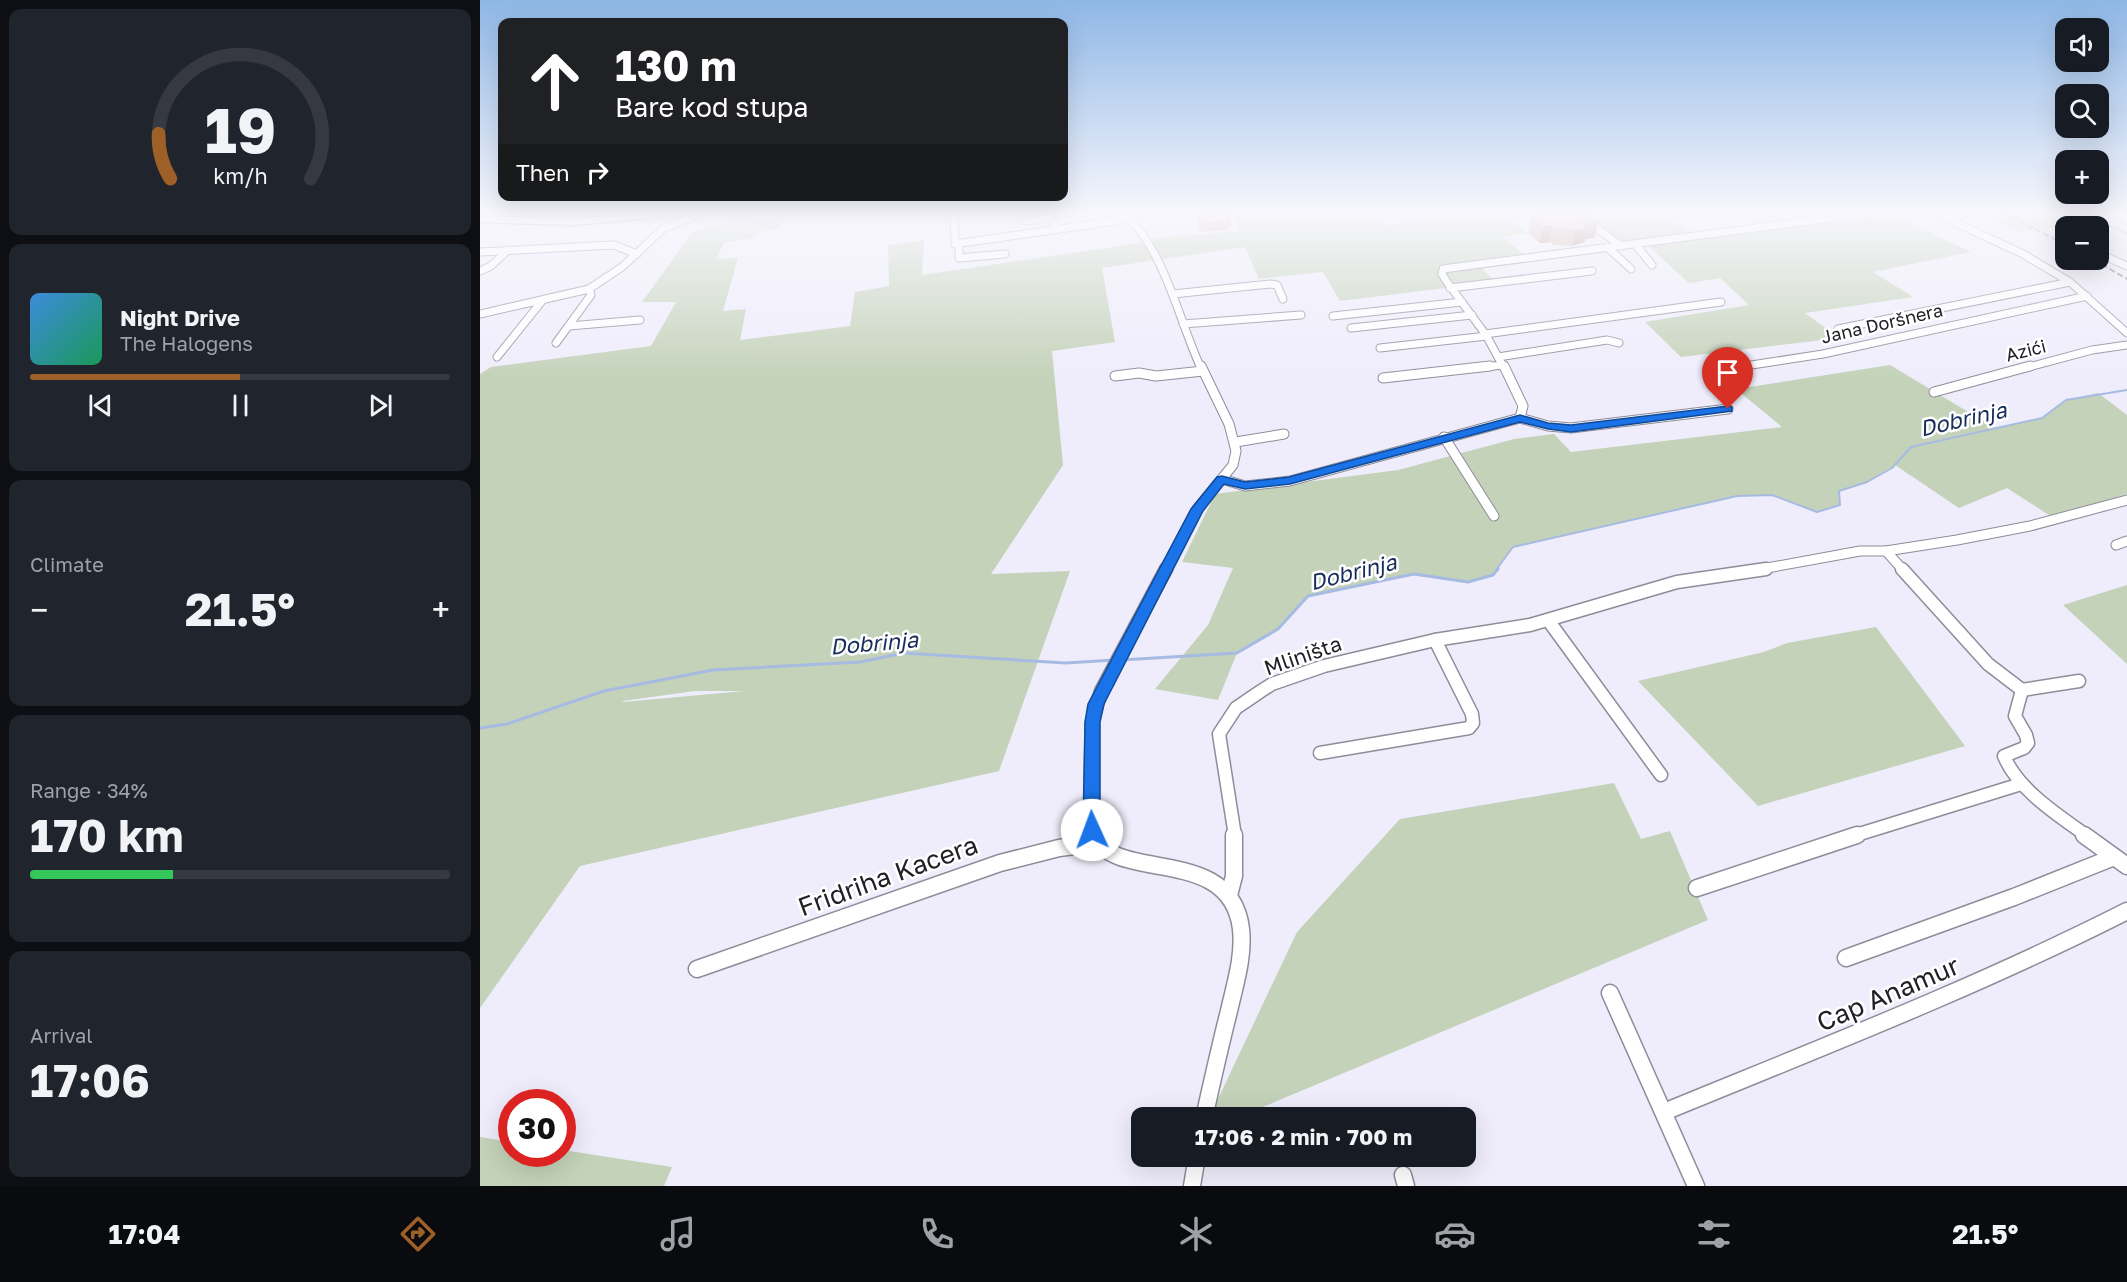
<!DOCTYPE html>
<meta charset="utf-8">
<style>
body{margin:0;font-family:"Golos Text",sans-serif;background:#20242c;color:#f1f3f6;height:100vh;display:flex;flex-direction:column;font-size:22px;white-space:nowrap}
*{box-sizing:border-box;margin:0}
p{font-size:20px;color:#9ea1a6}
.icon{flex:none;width:33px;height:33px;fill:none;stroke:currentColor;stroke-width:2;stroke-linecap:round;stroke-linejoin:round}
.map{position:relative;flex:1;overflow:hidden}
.details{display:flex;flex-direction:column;gap:9px;padding:9px;background:#0d0f14;width:480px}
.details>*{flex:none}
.guide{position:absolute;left:18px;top:18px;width:570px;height:183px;border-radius:12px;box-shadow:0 6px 24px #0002;background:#202124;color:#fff;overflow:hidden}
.fabs{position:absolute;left:1575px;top:18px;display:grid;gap:12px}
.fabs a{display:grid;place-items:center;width:54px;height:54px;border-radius:12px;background:#171b24;box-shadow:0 6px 24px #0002;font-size:30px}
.speed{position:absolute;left:18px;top:1089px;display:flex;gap:12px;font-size:30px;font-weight:700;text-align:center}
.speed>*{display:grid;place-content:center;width:78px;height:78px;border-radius:50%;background:#171b24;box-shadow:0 6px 24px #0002;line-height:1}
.speed .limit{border:9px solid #d22;background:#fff;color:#111}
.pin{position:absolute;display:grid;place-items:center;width:51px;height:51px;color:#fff;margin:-62px -26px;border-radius:50% 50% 50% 0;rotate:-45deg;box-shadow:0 0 6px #0007}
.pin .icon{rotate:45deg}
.me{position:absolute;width:66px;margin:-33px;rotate:358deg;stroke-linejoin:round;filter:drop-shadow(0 0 4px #0008)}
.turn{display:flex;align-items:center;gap:21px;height:126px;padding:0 18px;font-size:27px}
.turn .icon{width:78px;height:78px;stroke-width:2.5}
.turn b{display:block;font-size:42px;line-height:51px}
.then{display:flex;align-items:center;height:57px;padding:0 18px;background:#0003;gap:12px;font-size:22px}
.big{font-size:45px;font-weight:700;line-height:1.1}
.details .tile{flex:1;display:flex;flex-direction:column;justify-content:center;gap:9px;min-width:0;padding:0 21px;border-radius:12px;background:#20242c}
.details .dial{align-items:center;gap:0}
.dial svg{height:156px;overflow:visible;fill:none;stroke:#363941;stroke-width:7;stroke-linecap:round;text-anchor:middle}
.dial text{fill:#f1f3f6;stroke:none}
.song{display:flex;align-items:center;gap:18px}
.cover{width:72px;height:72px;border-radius:9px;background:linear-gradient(135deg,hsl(210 70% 55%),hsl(150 70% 35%))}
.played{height:6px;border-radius:3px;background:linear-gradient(90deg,#9f6028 50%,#363941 50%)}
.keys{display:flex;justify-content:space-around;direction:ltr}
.heat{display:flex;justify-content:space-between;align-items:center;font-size:33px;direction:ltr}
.charge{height:9px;border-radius:4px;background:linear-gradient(90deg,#34c759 34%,#363941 0)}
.trip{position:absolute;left:651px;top:1107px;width:345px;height:60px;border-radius:12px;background:#171b24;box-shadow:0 6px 24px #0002;font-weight:700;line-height:60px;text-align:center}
.menu{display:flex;height:96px;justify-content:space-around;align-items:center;background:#090b0e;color:#9ea1a6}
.menu .icon{width:42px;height:42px}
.menu .selected{color:#9f6028}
.menu b{font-size:27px;color:#f1f3f6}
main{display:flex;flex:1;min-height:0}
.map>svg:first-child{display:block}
.green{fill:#c4d2b9;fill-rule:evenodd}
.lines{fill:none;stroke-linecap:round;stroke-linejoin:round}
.stream-far1{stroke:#a7bbe2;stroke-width:2}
.stream{stroke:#a7bbe2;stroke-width:3}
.street-far3-casing{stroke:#8e8c99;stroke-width:9}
.street-far2-casing{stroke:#8e8c99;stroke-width:11}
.street-far1-casing{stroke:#8e8c99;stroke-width:15}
.street-casing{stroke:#8e8c99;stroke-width:19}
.secondary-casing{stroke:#8e8c99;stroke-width:3}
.street-far3{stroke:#fff;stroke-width:7}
.street-far2{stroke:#fff;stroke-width:9}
.street-far1{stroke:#fff;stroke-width:12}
.street{stroke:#fff;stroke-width:16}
.secondary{fill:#fff;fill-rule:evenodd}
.rail{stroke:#76767e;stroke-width:2;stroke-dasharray:6 3;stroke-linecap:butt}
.wall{fill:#cba590}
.shaded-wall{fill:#a58676}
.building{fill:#ecc0a8;stroke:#a58676;stroke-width:1.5}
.route{fill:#1a73e8;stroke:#114b97;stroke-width:1.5}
.labels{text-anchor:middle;stroke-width:5;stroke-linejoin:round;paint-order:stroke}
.far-street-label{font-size:18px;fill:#202025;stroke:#fff}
.street-label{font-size:21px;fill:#202025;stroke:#fff}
.water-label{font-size:22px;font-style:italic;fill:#172e5d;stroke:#fff}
.near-street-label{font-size:26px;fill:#202025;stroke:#fff}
</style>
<main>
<section class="details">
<div class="tile dial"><svg viewBox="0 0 100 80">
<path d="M14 69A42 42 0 1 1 86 69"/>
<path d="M14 69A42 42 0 0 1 8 46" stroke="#9f6028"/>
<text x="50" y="56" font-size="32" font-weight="700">19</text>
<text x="50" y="72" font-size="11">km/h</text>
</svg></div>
<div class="tile">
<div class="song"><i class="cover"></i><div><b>Night Drive</b><p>The Halogens</p></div></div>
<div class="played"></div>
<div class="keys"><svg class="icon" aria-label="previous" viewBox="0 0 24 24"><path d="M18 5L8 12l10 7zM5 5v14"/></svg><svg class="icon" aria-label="pause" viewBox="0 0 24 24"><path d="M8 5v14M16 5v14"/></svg><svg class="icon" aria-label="next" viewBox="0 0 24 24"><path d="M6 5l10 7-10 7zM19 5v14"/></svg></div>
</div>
<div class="tile"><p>Climate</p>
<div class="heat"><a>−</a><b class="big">21.5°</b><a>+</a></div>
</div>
<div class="tile"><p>Range · 34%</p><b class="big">170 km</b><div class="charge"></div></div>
<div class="tile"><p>Arrival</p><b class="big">17:06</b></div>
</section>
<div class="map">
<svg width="1647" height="1186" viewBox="0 0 1647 1186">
<rect width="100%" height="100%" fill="#efedfb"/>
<g class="green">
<path d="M755 213H897L904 225 1003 213H1025L1047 233 1023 237 1045 256 996 262 1015 282 860 301 843 272 779 279 765 247 622 268 635 342 572 351 583 465 511 574 590 571 519 771 100 866 0 1008V374L11 367 171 346 196 302H162L213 231 249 223 303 219 297 229 278 232 274 238 244 243 236 259 258 258 243 311 266 309 260 340 370 326 375 292 409 286 408 245 444 240 442 275 674 241 673 238 759 231ZM215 691H264L143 702V701Z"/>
<polygon points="1096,213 1181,213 1215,237 1409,213 1491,252 1393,272 1433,297 1325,313 1359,338 1201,357 1165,322 1269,305 1240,278 1209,283 1166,244 1140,246"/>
<polygon points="1500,213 1582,213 1605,224 1537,232"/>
<polygon points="1410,365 1515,428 1562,418 1586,400 1618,393 1647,415 1647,494 1572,517 1527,488 1479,508 1415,465 1387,482 1360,491 1360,505 1337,512 1292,495 1257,496 1033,547 1013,575 988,582 934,574 828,596 798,629 757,653 738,700 675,689 728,625 753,568 702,562 735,494 918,470 1034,439 1074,434 1091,452 1302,427 1256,389"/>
<polygon points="1647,585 1647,664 1583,605"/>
<polygon points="1396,627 1485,746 1278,806 1158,681 1284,652 1307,643"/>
<polygon points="1134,783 1161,839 1190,831 1228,920 759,1117 729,1118 817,932 920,819"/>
<polygon points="0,1137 31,1142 32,1154 82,1154 83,1150 192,1167 184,1186 0,1186"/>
</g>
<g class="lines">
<polyline class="stream-far1" points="1016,570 1033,547 1257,496 1292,495 1337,512 1360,505 1359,491 1387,482 1412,468 1431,447 1562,418 1586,400 1647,390"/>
<g class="stream">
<polyline points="641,660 757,653 798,629 828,596 934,574 988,582 1013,575 1018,569"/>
<polyline points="0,728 27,724 124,691 233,670 380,662 424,653 586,663 634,660"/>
</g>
<defs>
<g id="street-far3">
<polyline points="474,213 475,244 650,219"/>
<path d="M640 213C682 238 700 325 721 368"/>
<polyline points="1096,213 1141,246"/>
<polyline points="1455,213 1543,254 1590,282 1647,333"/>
<polyline points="1611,213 1647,229"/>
<polyline points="546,221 570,217 579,229"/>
<polyline points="479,243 479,258 525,254"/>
<polyline points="1156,245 1172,265"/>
<polyline points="1127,247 1151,269"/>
<polyline points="0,252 134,245 157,254"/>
<polyline points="1618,253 1647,266"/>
<polyline points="0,271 11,266 28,250"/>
<polyline points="970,288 1112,271"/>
<polyline points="693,294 790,284 797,285 803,299"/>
<polyline points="0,314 109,289 142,267 184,228 221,214"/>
<polyline points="853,316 982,302"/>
<polyline points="703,324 821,315"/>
<polyline points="89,326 160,320"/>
<polyline points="871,328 992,315"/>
<polyline points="1358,329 1590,282"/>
<polyline points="1005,334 1241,302"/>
<polyline points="76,343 111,295 109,289"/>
<polyline points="900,348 1007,336"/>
<polyline points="17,357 62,301"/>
<polyline points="1018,357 1127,340 1139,343"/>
<polyline points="996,368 1023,365"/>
<polyline points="1024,368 1006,335 967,282 962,274 963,269 1389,213"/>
<polyline points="1252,368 1343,354 1607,296"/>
<polyline points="1545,368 1612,350 1647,345"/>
</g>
<g id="street-far2">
<polyline points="1024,366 1043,406 1040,418"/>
<polyline points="1239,370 1262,366"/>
<polyline points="635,376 659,373 676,376 723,371"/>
<polyline points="903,378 1010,366"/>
<polyline points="1454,392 1550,366"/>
<polyline points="964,437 1014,516"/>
<polyline points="756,442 804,434"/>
<polyline points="742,479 765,486 810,481 1040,418 1068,426 1091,428 1248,409"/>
<polyline points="1636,545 1647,541"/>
<polyline points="1406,551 1423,570"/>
<polyline points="685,570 717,509 753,465 756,451 749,424 721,366"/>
<polyline points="1276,570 1380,551 1406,551 1477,540 1550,526 1647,500"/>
</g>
<g id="street-far1">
<polyline points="1422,569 1508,664 1542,690 1599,681"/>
<polyline points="1068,620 1181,775"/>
<path d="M1542 690 1535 716 1546 735 1548 743 1544 748 1524 756C1538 790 1578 815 1607 836"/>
<polyline points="840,753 989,728 993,723 992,714 955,640"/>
<polyline points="616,836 610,821 612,722 621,691 686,569"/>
<polyline points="755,836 739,734 756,708 781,691 792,684 844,666 955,640 1050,625 1197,582 1286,569"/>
<polyline points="1373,836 1541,784"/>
</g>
<g id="street">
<path d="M615 835C633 884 751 843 761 929 764 957 755 984 749 1011 740 1046 732 1082 724 1118"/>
<polyline points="1604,835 1647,866"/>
<polyline points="1217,888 1377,835"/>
<polyline points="749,895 754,876 754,835"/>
<polyline points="1366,958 1534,897 1634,857"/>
<polyline points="217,969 520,863 579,848 618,843"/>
<polyline points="1130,993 1216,1186"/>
<path d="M1184 1112C1340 1048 1497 987 1647 911"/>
<polyline points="923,1175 926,1186"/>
<polyline points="712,1186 717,1156"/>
</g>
<polygon id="secondary" points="182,213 231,213 92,225 0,222 0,216 92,219"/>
</defs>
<use href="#street-far3" class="street-far3-casing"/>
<use href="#street-far2" class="street-far2-casing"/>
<use href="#street-far1" class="street-far1-casing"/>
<use href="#street" class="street-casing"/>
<use href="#secondary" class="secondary-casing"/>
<use href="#street-far3" class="street-far3"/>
<use href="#street-far2" class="street-far2"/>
<use href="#street-far1" class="street-far1"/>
<use href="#street" class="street"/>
<use href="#secondary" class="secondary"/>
<g class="rail">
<polyline points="1523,213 1586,245"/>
<polyline points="1614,260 1647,279"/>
</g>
</g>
<g class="wall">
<polygon points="717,213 750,219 751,227 748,227 748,230 720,232"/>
<polygon points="1056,213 1111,213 1112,218 1118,223 1114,238 1105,239 1105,242 1092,246 1074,245 1070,242 1060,243 1048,233 1051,218 1055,218"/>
</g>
<g class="shaded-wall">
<polygon points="1113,214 1111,224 1118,223 1114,238 1105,239 1105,242 1092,246 1095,231 1107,215"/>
<polygon points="747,219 750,219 751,227 748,227"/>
<polygon points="1073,226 1070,242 1060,243 1062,227"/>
</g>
<g class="building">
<polygon points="717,213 749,213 750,219 747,219 748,222 719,224"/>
<polygon points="1058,213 1111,213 1113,214 1107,215 1118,223 1105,224 1108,227 1095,231 1077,229 1073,226 1062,227 1051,218 1062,217"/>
</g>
<linearGradient id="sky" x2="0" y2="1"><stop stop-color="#8eb7e6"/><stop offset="0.56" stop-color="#f8f7fd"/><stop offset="1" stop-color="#f8f7fd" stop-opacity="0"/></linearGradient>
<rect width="1647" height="380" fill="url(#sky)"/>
<polygon class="route" points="1248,406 1252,407 1252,411 1091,432 1068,429 1040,422 810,484 765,489 744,484 723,511 624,704 620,722 620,830 618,836 612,838 605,836 603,830 605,722 608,704 711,509 737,477 742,476 765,482 809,477 1040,415 1068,423 1091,425"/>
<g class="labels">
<g class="far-street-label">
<text transform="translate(1402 324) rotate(-13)" y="6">Jana Doršnera</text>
<text transform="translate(1546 351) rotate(-14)" y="6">Azići</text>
</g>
<g class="street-label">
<text transform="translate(823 656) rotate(-19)" y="7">Mliništa</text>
</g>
<g class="water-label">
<text transform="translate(1483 419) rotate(-13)" y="8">Dobrinja</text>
<text transform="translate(873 572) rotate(-14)" y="8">Dobrinja</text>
<text transform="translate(394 643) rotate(-5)" y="8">Dobrinja</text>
</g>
<g class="near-street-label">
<text transform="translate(408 876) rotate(-20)" y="9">Fridriha Kacera</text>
<text transform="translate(1408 994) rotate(-23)" y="9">Cap Anamur</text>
</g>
</g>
</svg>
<div class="fabs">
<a><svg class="icon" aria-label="sound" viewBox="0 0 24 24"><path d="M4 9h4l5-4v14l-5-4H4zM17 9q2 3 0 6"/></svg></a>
<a><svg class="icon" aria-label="search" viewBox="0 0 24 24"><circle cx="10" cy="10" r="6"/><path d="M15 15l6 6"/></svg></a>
<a>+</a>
<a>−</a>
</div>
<div class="speed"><div class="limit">30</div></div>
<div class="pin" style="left:1248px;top:409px;background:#d93025"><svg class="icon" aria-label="arrive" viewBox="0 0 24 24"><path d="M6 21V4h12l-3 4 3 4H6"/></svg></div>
<svg class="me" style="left:612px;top:830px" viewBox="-20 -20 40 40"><circle r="19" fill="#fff"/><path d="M0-13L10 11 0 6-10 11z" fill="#1a73e8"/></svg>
<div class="trip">17:06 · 2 min · 700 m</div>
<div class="guide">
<div class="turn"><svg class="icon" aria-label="ahead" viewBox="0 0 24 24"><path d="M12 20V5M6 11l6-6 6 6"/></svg><div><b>130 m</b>Bare kod stupa</div></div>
<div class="then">Then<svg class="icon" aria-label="right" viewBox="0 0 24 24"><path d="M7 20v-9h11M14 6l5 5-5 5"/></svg></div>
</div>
</div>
</main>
<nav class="menu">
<b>17:04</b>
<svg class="icon selected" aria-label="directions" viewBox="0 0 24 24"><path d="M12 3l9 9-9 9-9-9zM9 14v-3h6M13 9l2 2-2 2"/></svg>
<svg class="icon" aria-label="music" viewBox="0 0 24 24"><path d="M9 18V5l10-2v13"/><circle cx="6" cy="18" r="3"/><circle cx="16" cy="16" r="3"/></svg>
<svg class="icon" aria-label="phone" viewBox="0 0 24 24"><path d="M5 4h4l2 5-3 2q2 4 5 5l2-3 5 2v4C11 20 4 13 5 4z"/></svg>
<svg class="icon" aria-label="climate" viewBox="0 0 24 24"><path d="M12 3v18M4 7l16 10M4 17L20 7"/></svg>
<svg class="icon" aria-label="car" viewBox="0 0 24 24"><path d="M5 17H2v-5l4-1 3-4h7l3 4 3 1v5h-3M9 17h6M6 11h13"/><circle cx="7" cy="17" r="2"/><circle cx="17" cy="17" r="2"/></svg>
<svg class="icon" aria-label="filters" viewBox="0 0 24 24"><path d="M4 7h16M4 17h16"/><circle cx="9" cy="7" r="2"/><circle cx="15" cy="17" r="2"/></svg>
<b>21.5°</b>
</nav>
